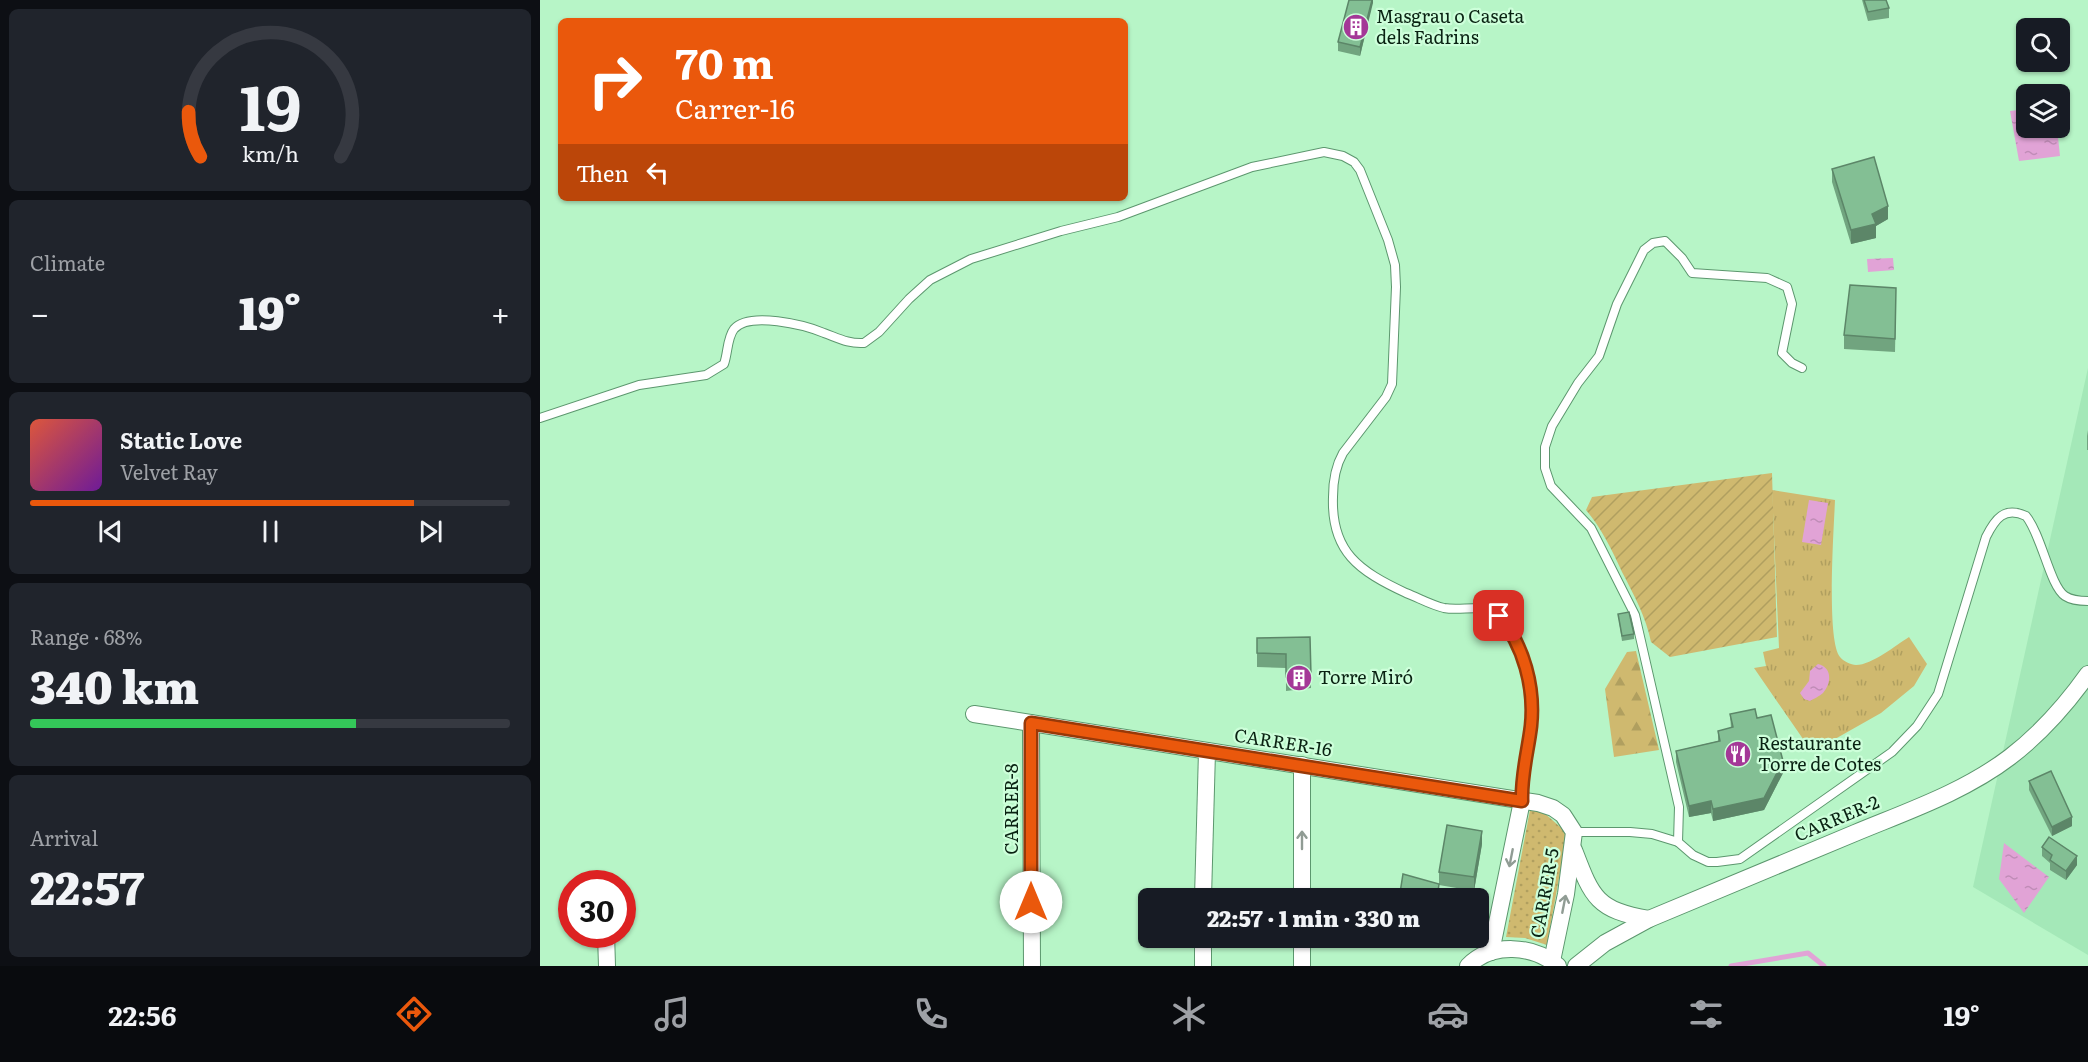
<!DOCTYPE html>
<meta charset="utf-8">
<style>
body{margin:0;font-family:Literata,serif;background:#20242c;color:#f1f3f6;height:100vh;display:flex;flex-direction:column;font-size:22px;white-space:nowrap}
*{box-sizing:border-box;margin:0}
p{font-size:20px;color:#9ea1a6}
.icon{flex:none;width:33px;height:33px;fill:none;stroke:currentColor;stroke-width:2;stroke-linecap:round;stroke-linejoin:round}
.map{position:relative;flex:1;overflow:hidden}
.side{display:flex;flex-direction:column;gap:9px;padding:9px;background:#0d0f14;width:540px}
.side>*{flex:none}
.top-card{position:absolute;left:18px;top:18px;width:570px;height:183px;border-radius:9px;box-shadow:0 2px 4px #0004;background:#ea580c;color:#fff;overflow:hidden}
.buttons{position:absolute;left:1476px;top:18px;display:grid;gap:12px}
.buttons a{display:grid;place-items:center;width:54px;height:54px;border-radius:9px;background:#171b24;box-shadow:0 2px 4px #0004;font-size:30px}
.speed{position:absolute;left:18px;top:870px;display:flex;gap:12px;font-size:30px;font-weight:700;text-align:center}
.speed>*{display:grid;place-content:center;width:78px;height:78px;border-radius:50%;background:#171b24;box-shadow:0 2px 4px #0004;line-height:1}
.speed .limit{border:9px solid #d22;background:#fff;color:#111}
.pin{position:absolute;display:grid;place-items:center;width:51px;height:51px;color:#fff;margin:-26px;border-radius:12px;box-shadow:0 3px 9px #0006}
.me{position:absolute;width:66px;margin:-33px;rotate:0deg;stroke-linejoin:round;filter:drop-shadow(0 0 4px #0008)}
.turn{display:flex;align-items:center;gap:21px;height:126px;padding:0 18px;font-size:27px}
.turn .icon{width:78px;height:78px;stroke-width:2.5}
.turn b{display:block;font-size:42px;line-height:51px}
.then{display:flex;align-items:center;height:57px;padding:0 18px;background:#0003;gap:12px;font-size:22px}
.big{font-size:45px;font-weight:800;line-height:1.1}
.side .widget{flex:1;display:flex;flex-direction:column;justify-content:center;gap:9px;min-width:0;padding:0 21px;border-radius:9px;background:#20242c}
.side .dial{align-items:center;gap:0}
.dial svg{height:156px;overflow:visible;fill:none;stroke:#363941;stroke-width:7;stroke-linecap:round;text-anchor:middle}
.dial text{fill:#f1f3f6;stroke:none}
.song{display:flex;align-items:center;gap:18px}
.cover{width:72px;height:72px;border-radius:9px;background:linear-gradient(135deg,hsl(10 70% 55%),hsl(280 70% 35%))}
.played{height:6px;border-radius:3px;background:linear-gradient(90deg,#ea580c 80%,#363941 80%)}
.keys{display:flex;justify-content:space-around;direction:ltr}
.heat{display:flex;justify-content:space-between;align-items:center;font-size:33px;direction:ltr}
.charge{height:9px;border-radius:4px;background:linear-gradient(90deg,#34c759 68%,#363941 0)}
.trip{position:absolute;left:598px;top:888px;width:351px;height:60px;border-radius:9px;background:#171b24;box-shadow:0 2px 4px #0004;font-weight:800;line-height:60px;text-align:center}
.menu{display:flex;height:96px;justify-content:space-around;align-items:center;background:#090b0e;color:#9ea1a6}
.menu .icon{width:42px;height:42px}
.menu .current{color:#ea580c}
.menu b{font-size:27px;color:#f1f3f6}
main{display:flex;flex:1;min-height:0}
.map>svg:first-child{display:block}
.built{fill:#a4e8b8}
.grass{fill:url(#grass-tufts)}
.forest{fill:url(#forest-firs)}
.park{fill:url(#park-dots)}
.garden{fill:url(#garden-furrows)}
.water{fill:url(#water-ripples)}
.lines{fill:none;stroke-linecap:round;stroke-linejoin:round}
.stream{stroke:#e1a3d6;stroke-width:5}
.service-casing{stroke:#5c976e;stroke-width:10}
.minor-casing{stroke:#5c976e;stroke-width:18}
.service{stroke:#fff;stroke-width:8}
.minor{stroke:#fff;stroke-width:16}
.wall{fill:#71a47f}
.shaded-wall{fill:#5c8668}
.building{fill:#83bf94;stroke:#5c8668;stroke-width:1.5}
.oneway{stroke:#909c94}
.route-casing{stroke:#983908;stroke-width:15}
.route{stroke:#ea580c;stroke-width:10}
.labels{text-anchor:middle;stroke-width:4.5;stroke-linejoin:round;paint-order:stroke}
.poi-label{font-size:18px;fill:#092212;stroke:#cdffda;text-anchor:start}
.street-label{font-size:18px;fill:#092212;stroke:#cdffda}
</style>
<main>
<section class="side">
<div class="widget dial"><svg viewBox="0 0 100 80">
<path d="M14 69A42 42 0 1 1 86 69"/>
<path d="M14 69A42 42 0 0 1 8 46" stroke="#ea580c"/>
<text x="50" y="56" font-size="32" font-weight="700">19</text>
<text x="50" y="72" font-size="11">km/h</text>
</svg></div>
<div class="widget"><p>Climate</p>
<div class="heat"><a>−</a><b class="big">19°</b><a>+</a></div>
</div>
<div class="widget">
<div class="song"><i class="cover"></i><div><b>Static Love</b><p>Velvet Ray</p></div></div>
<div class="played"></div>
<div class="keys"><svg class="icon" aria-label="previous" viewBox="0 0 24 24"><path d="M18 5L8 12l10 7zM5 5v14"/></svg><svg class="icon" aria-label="pause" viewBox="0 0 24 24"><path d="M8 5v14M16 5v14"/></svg><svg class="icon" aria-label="next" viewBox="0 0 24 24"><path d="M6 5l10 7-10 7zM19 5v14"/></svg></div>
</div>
<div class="widget"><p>Range · 68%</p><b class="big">340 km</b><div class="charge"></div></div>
<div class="widget"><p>Arrival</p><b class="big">22:57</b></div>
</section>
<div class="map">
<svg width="1548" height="966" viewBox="0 0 1548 966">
<defs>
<pattern id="grass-tufts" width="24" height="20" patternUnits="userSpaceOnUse" patternTransform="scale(1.5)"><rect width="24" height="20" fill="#cfb96f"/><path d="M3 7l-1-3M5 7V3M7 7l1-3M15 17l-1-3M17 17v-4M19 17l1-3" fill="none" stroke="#b09f5f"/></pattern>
<pattern id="forest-firs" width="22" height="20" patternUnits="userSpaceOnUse" patternTransform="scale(1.5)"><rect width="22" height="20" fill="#cfb96f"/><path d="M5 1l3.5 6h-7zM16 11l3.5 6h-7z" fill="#b09f5f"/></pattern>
<pattern id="park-dots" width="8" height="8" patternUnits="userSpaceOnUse" patternTransform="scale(1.5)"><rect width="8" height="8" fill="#cfb96f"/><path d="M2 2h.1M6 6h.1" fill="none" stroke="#b09f5f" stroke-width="1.8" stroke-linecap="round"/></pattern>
<pattern id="garden-furrows" width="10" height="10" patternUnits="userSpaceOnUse" patternTransform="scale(1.5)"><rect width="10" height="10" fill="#cfb96f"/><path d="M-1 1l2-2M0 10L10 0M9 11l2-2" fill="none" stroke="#b09f5f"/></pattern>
<pattern id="water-ripples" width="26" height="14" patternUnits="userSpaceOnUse" patternTransform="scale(1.5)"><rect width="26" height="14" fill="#e1a3d6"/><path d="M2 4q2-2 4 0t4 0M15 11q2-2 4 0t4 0" fill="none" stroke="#c08cb7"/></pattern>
</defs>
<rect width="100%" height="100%" fill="#b7f5c7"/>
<polygon class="built" points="1548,368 1548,955 1433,887"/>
<path class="grass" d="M1232 490 1295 500C1294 527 1286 640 1300 657 1303 661 1311 665 1316 665 1332 665 1356 645 1369 637L1387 664 1374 686 1341 713 1272 752 1214 668 1226 666 1223 652 1239 648Z"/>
<polygon class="forest" points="1096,651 1119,750 1074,757 1065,689 1087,652"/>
<polygon class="park" points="990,810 1002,811 1027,833 1007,945 985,938 966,937"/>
<path class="garden" d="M1232 473 1237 637 1130 657 1111 642C1106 617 1094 595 1082 572 1072 550 1062 529 1046 510L1052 497Z"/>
<g class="water">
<polygon points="1486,109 1486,128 1517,128 1520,156 1479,161 1470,111"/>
<polygon points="1353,258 1354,270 1328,272 1327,259"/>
<polygon points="1269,500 1288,503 1281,545 1262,542"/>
<path d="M1278 664C1292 667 1292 683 1283 693 1280 696 1273 699 1270 701L1264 699 1260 693 1269 681 1270 671Z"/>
<polygon points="1464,843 1509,877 1484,913 1459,879"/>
</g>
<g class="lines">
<polyline class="stream" points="1191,966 1268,953 1284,966"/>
<defs>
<g id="service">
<path d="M0 418 99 385 166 375 184 364C188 353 187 338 194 329 209 311 265 325 284 333 298 338 308 344 324 343L339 332 369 299 390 280 431 259 521 231 578 217 712 167 784 152 803 156 814 162 820 170 848 240 855 265 856 287 852 384 846 397 803 453C795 467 793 481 793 497 791 552 819 571 866 593 879 598 891 605 904 608 926 612 947 600 963 621 986 651 996 692 990 729 987 753 981 776 982 801"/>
<path d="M1034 832H1090L1112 834 1138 842 1153 855 1168 862H1177L1200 859 1352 752 1377 726 1398 694 1446 537C1455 519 1464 506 1486 516 1502 536 1510 586 1525 596 1531 600 1541 601 1548 601"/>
<polyline points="1138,842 1139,807 1095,615 1051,528 1011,486 1005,468 1005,447 1012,426 1038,383 1059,356 1077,304 1104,250 1113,243 1125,241 1142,258 1152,273 1227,278 1247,287 1252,304 1242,353 1252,363 1262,368"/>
</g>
<g id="minor">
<polyline points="434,714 998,803 1013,808 1023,815 1034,832 1026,894 1012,961"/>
<polyline points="491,723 492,966"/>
<polyline points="762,765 762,898"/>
<path d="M1034 850C1052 897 1056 910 1109 919"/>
<polyline points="663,898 667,751"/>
<polyline points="66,934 67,966"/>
<polyline points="663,938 663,966"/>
<polyline points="762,938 762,966"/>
<polyline points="951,952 982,801"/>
<path d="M928 966C952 942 993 945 1018 966"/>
<path d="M1036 966 1065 943 1109 919C1177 890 1246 862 1315 833 1368 811 1424 792 1470 757 1500 734 1526 705 1548 674"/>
</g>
</defs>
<use href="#service" class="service-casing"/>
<use href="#minor" class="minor-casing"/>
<use href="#service" class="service"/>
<use href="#minor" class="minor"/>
</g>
<g class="wall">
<polygon points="833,0 820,56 798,51 798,42"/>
<polygon points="1322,0 1346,0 1349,8 1349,18 1328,21"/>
<polygon points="1292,169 1348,219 1336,226 1336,238 1311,244 1292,182"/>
<polygon points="1356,302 1355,352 1304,349 1304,335"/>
<polygon points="1548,430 1548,450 1547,450 1547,436"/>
<polygon points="1078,614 1094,634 1094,639 1082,641"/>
<polygon points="770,637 771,688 746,691 746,668 717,667 717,638"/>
<polygon points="1190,714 1217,718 1243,773 1224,810 1173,821 1171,813 1149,817 1136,762 1136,751 1178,741 1178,731 1191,728"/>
<polygon points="1489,781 1532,826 1512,836 1489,790"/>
<polygon points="942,844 934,891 899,885 899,872"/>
<polygon points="1502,847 1537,865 1526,880 1510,870 1510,863 1502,856"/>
<polygon points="899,891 898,898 860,898 860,893"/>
</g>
<g class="shaded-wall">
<polygon points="832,0 833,0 833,3 820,56 820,47"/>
<polygon points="1348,206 1348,219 1336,226 1336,238 1311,244 1311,230 1332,214"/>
<polygon points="1243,761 1243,773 1224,810 1173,821 1173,809"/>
<polygon points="1171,801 1171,813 1149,817 1149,806"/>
<polygon points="1532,817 1532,826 1512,836 1512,827"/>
<polygon points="942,831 942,844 934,891 934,877"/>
<polygon points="1537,856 1537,865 1526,880 1526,871"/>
</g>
<g class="building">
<polygon points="809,0 832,0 820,47 798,42"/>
<polygon points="1324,0 1346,0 1349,8 1328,12"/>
<polygon points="1334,157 1348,206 1332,214 1336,224 1311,230 1292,169"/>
<polygon points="1310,285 1356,288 1355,339 1304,335"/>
<polygon points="1089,612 1094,634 1082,636 1078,614"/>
<polygon points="770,637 771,675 746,677 746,654 717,653 717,638"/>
<polygon points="1215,709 1217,718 1231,715 1243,761 1224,798 1173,809 1171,801 1149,806 1136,751 1180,741 1178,731 1193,727 1190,714"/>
<polygon points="1511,771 1532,817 1512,827 1489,781"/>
<polygon points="907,825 942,831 934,877 899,872"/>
<polygon points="1509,837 1537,856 1526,871 1510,860 1512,855 1502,847"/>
<polygon points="863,874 899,884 897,898 886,895 885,898 884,898 860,893"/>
</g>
<defs><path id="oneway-shaft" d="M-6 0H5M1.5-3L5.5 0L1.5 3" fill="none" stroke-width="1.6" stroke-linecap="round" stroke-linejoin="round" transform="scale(1.5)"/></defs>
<g class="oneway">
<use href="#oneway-shaft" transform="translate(762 840) rotate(-90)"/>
<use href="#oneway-shaft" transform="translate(971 858) rotate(101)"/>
<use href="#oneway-shaft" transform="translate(1024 904) rotate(-79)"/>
</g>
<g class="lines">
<defs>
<path id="route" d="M491 902V723L982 801C981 775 988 751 991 726 995 688 984 645 959 616"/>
</defs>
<use href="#route" class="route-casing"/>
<use href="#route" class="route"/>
</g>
<defs>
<symbol id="building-disc" viewBox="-11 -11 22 22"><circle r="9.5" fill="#a43897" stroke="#cdffda"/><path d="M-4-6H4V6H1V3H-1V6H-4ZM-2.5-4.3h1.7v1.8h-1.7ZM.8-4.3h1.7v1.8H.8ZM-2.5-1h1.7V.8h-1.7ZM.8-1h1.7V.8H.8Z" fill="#fff"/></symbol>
<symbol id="restaurant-disc" viewBox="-11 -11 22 22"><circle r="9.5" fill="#a43897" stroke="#cdffda"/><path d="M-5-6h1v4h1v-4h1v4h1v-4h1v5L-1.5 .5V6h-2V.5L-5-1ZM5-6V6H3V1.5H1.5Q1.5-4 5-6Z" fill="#fff"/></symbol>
</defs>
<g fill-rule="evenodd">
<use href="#building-disc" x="801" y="12" width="30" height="30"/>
<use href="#building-disc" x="744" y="663" width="30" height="30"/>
<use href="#restaurant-disc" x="1183" y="739" width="30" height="30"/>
</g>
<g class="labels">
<g class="poi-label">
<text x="836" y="23">Masgrau o Caseta<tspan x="836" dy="21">dels Fadrins</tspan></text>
<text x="778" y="684">Torre Miró</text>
<text x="1218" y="750">Restaurante<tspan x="1218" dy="21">Torre de Cotes</tspan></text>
</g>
<g class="street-label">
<text transform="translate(743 743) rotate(9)" y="6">CARRER-16</text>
<text transform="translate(472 809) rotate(-90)" y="6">CARRER-8</text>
<text transform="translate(1297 819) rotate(-23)" y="6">CARRER-2</text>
<text transform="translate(1005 893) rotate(-80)" y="6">CARRER-5</text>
</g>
</g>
</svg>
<div class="buttons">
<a><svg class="icon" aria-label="search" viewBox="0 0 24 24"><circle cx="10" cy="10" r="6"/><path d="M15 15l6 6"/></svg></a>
<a><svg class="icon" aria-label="layers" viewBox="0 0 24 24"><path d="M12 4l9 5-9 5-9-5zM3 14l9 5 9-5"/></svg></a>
</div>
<div class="speed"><div class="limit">30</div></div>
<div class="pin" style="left:959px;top:616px;background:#d93025"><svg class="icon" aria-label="arrive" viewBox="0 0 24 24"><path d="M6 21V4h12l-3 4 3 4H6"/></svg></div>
<svg class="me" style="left:491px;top:902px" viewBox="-20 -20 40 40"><circle r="19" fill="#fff"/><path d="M0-13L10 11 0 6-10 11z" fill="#ea580c"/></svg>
<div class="trip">22:57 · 1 min · 330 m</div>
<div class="top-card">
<div class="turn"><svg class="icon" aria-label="right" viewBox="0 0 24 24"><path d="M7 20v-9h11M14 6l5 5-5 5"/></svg><div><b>70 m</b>Carrer-16</div></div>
<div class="then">Then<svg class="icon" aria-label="left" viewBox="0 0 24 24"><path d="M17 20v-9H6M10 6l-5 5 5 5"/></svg></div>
</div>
</div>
</main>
<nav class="menu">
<b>22:56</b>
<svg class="icon current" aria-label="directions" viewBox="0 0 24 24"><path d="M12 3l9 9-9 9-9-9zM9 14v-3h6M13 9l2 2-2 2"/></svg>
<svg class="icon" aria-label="music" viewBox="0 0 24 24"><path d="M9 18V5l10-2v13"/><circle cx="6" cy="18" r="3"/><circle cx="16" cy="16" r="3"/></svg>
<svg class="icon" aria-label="phone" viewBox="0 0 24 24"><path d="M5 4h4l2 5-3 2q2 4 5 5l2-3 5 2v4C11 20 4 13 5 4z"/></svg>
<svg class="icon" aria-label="climate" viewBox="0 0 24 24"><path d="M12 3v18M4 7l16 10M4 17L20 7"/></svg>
<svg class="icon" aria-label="car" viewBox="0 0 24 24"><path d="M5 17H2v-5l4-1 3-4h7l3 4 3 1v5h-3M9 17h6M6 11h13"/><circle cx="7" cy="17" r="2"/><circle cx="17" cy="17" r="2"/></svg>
<svg class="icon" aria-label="filters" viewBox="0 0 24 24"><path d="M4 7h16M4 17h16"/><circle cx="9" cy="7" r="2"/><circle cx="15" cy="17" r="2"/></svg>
<b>19°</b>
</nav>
